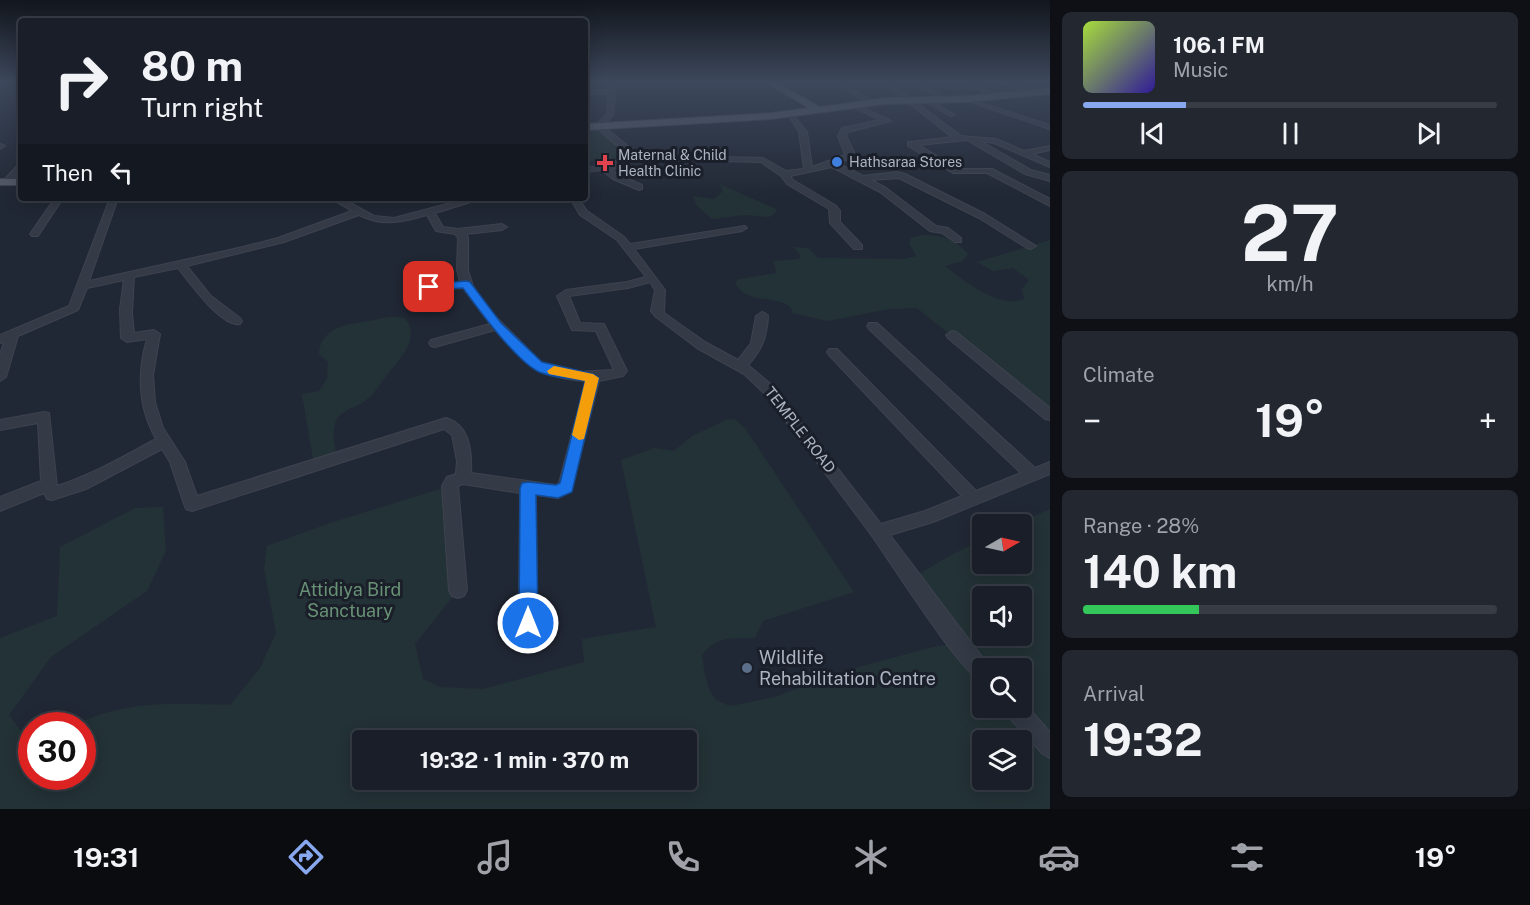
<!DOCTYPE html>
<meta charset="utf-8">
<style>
body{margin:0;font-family:"Public Sans",sans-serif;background:#222730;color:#f1f3f6;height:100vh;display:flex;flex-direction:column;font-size:22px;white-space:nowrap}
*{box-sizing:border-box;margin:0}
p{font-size:20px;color:#9fa2a8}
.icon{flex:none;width:33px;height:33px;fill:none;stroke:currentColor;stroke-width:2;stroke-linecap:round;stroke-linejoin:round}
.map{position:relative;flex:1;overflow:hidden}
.sheet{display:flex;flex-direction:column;gap:12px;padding:12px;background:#0e1016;width:480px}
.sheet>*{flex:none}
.top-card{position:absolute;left:18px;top:18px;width:570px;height:183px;border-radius:6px;box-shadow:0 3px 15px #0003,0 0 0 2px #373c45;background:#191e28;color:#f1f3f6;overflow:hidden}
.needle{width:39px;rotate:81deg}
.tools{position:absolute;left:972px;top:514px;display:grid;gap:12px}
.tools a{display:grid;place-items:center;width:60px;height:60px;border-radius:6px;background:#191e28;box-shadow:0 3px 15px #0003,0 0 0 2px #373c45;font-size:30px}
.speed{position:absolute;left:18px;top:712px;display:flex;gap:12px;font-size:30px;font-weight:700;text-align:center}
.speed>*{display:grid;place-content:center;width:78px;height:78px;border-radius:50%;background:#191e28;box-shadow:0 3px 15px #0003,0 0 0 2px #373c45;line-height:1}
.speed .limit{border:9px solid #d22;background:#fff;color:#111}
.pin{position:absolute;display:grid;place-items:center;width:51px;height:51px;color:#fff;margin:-26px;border-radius:12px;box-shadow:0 3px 9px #0006}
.me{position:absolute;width:66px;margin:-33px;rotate:0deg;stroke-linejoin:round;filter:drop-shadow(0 0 4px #0008)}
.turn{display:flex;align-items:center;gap:21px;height:126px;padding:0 24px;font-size:27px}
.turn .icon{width:78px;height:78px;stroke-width:2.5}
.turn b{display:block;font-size:42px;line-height:51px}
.then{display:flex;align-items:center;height:57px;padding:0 24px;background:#0003;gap:12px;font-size:22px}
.big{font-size:45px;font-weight:700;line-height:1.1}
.sheet .widget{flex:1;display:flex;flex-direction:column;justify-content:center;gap:9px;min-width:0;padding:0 21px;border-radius:9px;background:#222730}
.sheet .dial{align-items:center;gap:0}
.dial b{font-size:78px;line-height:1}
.song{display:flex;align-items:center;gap:18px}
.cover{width:72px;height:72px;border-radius:9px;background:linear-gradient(135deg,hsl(80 70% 55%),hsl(250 70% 35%))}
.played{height:6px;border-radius:3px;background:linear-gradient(90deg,#87a7ef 25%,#373c45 25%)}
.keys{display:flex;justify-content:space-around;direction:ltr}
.heat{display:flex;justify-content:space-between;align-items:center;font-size:33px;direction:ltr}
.charge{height:9px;border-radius:4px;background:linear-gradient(90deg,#34c759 28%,#373c45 0)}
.trip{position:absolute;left:352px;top:730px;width:345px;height:60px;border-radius:6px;background:#191e28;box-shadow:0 3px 15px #0003,0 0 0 2px #373c45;font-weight:700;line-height:60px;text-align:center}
.menu{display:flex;height:96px;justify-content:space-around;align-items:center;background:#0a0c10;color:#9fa2a8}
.menu .icon{width:42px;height:42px}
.menu .selected{color:#87a7ef}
.menu b{font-size:27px;color:#f1f3f6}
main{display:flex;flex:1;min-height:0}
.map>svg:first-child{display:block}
.green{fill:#233236;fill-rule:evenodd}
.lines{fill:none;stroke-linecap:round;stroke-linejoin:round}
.minor-casing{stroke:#3e434f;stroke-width:2}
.major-casing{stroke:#3e434f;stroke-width:2}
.minor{fill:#343a46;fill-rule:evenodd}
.major{fill:#525966;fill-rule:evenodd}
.route{fill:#1a73e8;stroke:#114b97;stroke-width:1.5}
.slow{fill:#f59e0b}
.shop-dot{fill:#3f7fe0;stroke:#1a1f2a;stroke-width:2}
.health-dot{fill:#e0444e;stroke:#1a1f2a;stroke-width:2}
.service-dot{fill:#5c6f8a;stroke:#1a1f2a;stroke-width:2}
.labels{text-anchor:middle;stroke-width:6;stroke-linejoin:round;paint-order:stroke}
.far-poi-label{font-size:14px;fill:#aeb5c2;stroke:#1a1f2a;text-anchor:start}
.street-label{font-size:15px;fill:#aeb5c2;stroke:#1a1f2a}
.near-park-label{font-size:18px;fill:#689175;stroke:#1a1f2a}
.near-poi-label{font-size:18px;fill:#aeb5c2;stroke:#1a1f2a;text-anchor:start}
</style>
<main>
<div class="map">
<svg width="1050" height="809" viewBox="0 0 1050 809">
<rect width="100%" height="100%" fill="#212835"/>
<g class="green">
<polygon points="599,126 626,149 628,156 585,162 585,127"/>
<polygon points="720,184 776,209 775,213 769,217 745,215 712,219 697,206 693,196 714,199 723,191"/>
<path d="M922 235C939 234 958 240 968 254L963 261 945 266C963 280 1000 310 1024 299L1022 289 1029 280 1013 268 993 271 977 262 1050 240V415L917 308 889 309 828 321 792 313V309C777 293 747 306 735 283L739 279 777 273 773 261 798 259 801 256 794 247 808 248 818 258 904 259 916 256 909 243 911 238Z"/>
<path d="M391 317 405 318C420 337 402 357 390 371 382 380 376 393 366 400 357 408 341 409 336 421 331 431 335 448 337 458L314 465 302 394 319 391 327 379 328 362 319 354C320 333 339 325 357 323 368 322 379 318 391 317Z"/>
<path d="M728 419 736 420 745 428 854 592 763 621 755 638C731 639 718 635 702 655L705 676 710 691 716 700 730 706 775 697 840 672 933 647 957 643 910 579 951 555 982 540V564H1022V525H1015L1050 509V809H0V638L57 616 60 547 135 508 163 507 166 551 147 591 51 657 9 715 31 744 32 777H82V726H71C128 700 169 703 230 705L260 668 276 633 264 568 267 546 330 523 450 486 458 590 415 644 423 679 440 687 483 689 584 662 582 639 656 627 621 460 654 448 674 451 692 436ZM982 597H1022V636H982ZM982 669H1022V708H982ZM363 741H687V780H363ZM982 741H1022V780H982Z"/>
</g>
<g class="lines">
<defs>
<g id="minor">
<polygon points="610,82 616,82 613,115 603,126 629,147 631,153 681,151 723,157 763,158 786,171 804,169 799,132 787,113 791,113 807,132 812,167 845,155 838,136 842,128 880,120 849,105 854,104 891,121 848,132 846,136 854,152 853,156 839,164 863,176 897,172 905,174 985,214 1036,246 1031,249 1027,248 979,218 899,178 871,180 886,188 936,226 948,228 961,238 961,242 955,242 942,233 930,231 880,192 832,167 790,176 793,180 835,205 840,211 840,222 862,245 862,249 854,249 830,223 829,209 787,184 781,176 761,162 723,161 681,155 630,158 617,168 611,169 619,175 642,185 642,189 639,190 613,179 602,170 585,172 585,168 612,164 624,155 622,150 595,126 607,114 609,94 585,94 585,90 609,90"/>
<polygon points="835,82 842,82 873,102 868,103"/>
<polygon points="882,82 889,82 961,136 996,139 1024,151 1050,146 1050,150 1032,154 1050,162 1050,167 994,143 980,141 1031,170 1050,175 1050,181 1025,174 967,140 919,145 958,169 992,169 1050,199 1050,206 987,173 953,173 908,146 908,142 911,142 952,137"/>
<polygon points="915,82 922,82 948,100 943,101"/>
<polygon points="964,82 971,82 998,97 993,98"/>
<polygon points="999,82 1007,82 1032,93 1027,94"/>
<polygon points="965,98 1050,125 1050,129 965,100"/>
<polygon points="924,99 928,99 955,115 950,116 924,101"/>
<polygon points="0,144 5,146 0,149"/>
<polygon points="18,165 21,165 21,172 11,183 5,183 5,179"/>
<polygon points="55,198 63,198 38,236 32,236 30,234"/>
<path d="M110 198H118L89 281 243 247 278 238 352 211 330 198H341L374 216 394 218 470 198H484L435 213 443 227 458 229 502 224 507 227 502 230 466 234 468 237V270L473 286 488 309 541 362 558 368 577 372 614 370 596 331 572 330 557 296 566 290 627 282 646 277 617 240 580 215 570 198H578L587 211 623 236 630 244 745 226 747 228 742 231 634 249 665 290 664 313 705 342 738 360 751 343 756 316 762 312 766 314 768 316C767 336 762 350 748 365L774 387 881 524 925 511 962 496 829 355 827 352 829 349H837L976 491 1021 473 869 329 867 326 869 323H877L1035 468 1050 462V474L933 522 890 535 991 669H982V681C961 674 890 561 872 536 837 488 800 441 764 393L744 374 697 348 656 317 651 311 655 290 650 282 628 288 569 296 580 323 604 324 627 371 623 376 599 381 571 491 558 498 536 495 537 623 535 629 528 632 521 629 519 623 520 493 463 484 458 486 467 590 464 596 458 598 452 596 449 590 442 486 447 477 456 474 457 461 452 435 444 429 192 511 186 509 184 504 170 462 162 449 86 489 52 500 47 499 44 493 0 511V497L41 481 38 423 0 430V420L44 412 49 413 57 486C92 475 124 456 156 439 138 407 137 373 147 339L127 342 121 338 120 309 124 280 87 288 78 310 18 336 6 377 0 381V355L4 342 0 343V335L69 306ZM359 215C383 227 403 222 427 215L436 231 455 234 458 238 457 270 460 282 429 284 424 287 429 290 463 288 490 324 431 340 429 343 431 346 435 347 495 330C527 363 537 378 586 381L559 483 556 485 471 473C472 452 470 425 446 418L197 496 185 462 163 428 155 402 153 375 160 334 154 330 134 333 132 313 134 277 178 268C189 282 221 327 240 324L242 321 240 318 211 296 187 266 284 242Z"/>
<polygon points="952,331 956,332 1050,408 1050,420 1045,419 948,338 946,335"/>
<polygon points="1022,701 1050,732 1050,758 1043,754 1007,715 1004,708 1022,708"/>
</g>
<g id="major">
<polygon points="765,82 775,82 820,107 885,98 967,96 1050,88 1050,94 967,102 885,104 771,119 585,130 585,124 771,113 809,108"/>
<rect x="0" y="179" width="21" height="6"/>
</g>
</defs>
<use href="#minor" class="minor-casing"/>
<use href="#major" class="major-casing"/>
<use href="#minor" class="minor"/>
<use href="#major" class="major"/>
</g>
<linearGradient id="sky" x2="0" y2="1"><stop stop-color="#12161d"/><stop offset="0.42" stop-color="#3d485c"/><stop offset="1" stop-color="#3d485c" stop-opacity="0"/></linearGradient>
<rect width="1050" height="195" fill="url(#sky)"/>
<path class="route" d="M466 281 470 282 501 323 542 362 593 374 599 378 572 492 558 498 536 495 538 623 535 630 528 633 522 630 519 623 520 488 522 483 528 482 556 485 560 483 585 381C571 378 553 378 539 372 516 361 479 310 463 288L429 290 423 287 429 284Z"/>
<polygon class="slow" points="554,366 593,374 599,378 584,439 579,440 572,435 585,381 549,374 547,371"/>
<circle class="shop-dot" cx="837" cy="162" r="6"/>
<path class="health-dot" d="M602 154h6v6h6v6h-6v6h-6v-6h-6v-6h6z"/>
<circle class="service-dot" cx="747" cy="668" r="6"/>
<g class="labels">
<g class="far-poi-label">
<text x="618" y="160">Maternal &amp; Child<tspan x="618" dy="16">Health Clinic</tspan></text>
<text x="849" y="167">Hathsaraa Stores</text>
</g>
<g class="street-label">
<text transform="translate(800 430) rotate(52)" y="5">TEMPLE ROAD</text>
</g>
<g class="near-park-label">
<text x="350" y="596">Attidiya Bird<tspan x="350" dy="21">Sanctuary</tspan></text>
</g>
<g class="near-poi-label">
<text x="759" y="664">Wildlife<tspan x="759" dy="21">Rehabilitation Centre</tspan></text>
</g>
</g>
</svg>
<div class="tools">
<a><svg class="needle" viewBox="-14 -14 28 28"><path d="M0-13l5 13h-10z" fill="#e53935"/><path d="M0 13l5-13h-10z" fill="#9fa2a8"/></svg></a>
<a><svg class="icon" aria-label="sound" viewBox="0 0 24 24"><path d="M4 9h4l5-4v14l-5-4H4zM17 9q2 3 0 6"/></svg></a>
<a><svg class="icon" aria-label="search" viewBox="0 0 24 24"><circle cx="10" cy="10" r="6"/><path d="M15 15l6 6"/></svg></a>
<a><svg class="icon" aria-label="layers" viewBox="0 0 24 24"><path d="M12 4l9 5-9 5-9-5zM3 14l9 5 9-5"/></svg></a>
</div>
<div class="speed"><div class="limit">30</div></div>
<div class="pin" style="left:429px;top:287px;background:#d93025"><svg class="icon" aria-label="arrive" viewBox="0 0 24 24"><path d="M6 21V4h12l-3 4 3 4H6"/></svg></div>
<svg class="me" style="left:528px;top:623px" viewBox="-20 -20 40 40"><circle r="17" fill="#1a73e8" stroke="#fff" stroke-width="3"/><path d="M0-11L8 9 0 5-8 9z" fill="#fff"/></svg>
<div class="trip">19:32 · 1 min · 370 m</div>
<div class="top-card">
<div class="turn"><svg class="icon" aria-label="right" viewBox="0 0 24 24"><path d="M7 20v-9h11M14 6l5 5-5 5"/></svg><div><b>80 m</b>Turn right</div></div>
<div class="then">Then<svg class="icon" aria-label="left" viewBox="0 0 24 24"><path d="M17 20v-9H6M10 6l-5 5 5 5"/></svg></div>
</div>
</div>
<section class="sheet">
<div class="widget">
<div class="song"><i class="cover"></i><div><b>106.1 FM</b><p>Music</p></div></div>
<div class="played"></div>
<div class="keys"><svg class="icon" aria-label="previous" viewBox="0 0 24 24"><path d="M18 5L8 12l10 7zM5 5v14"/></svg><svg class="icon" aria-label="pause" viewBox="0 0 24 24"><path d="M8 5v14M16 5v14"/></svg><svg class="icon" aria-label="next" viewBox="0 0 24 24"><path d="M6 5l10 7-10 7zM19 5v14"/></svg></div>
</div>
<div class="widget dial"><b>27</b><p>km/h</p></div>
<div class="widget"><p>Climate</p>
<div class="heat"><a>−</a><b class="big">19°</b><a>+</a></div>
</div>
<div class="widget"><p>Range · 28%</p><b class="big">140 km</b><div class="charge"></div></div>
<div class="widget"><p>Arrival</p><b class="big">19:32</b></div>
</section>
</main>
<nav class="menu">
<b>19:31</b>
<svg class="icon selected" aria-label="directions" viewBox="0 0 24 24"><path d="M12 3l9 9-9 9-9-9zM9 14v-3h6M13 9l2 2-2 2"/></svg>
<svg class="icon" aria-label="music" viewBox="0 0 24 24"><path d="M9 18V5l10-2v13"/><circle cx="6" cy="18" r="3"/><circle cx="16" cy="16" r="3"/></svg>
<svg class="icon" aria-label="phone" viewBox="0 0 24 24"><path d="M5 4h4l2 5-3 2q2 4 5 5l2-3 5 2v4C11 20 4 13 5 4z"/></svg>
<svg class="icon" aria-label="climate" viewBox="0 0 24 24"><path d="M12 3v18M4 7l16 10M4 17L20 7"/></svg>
<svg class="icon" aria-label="car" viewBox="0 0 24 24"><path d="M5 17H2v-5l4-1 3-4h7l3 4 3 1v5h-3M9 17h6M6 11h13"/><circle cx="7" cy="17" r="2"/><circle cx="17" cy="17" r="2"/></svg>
<svg class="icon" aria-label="filters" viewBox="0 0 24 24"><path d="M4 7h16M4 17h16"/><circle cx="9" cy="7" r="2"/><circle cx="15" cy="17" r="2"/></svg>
<b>19°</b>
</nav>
